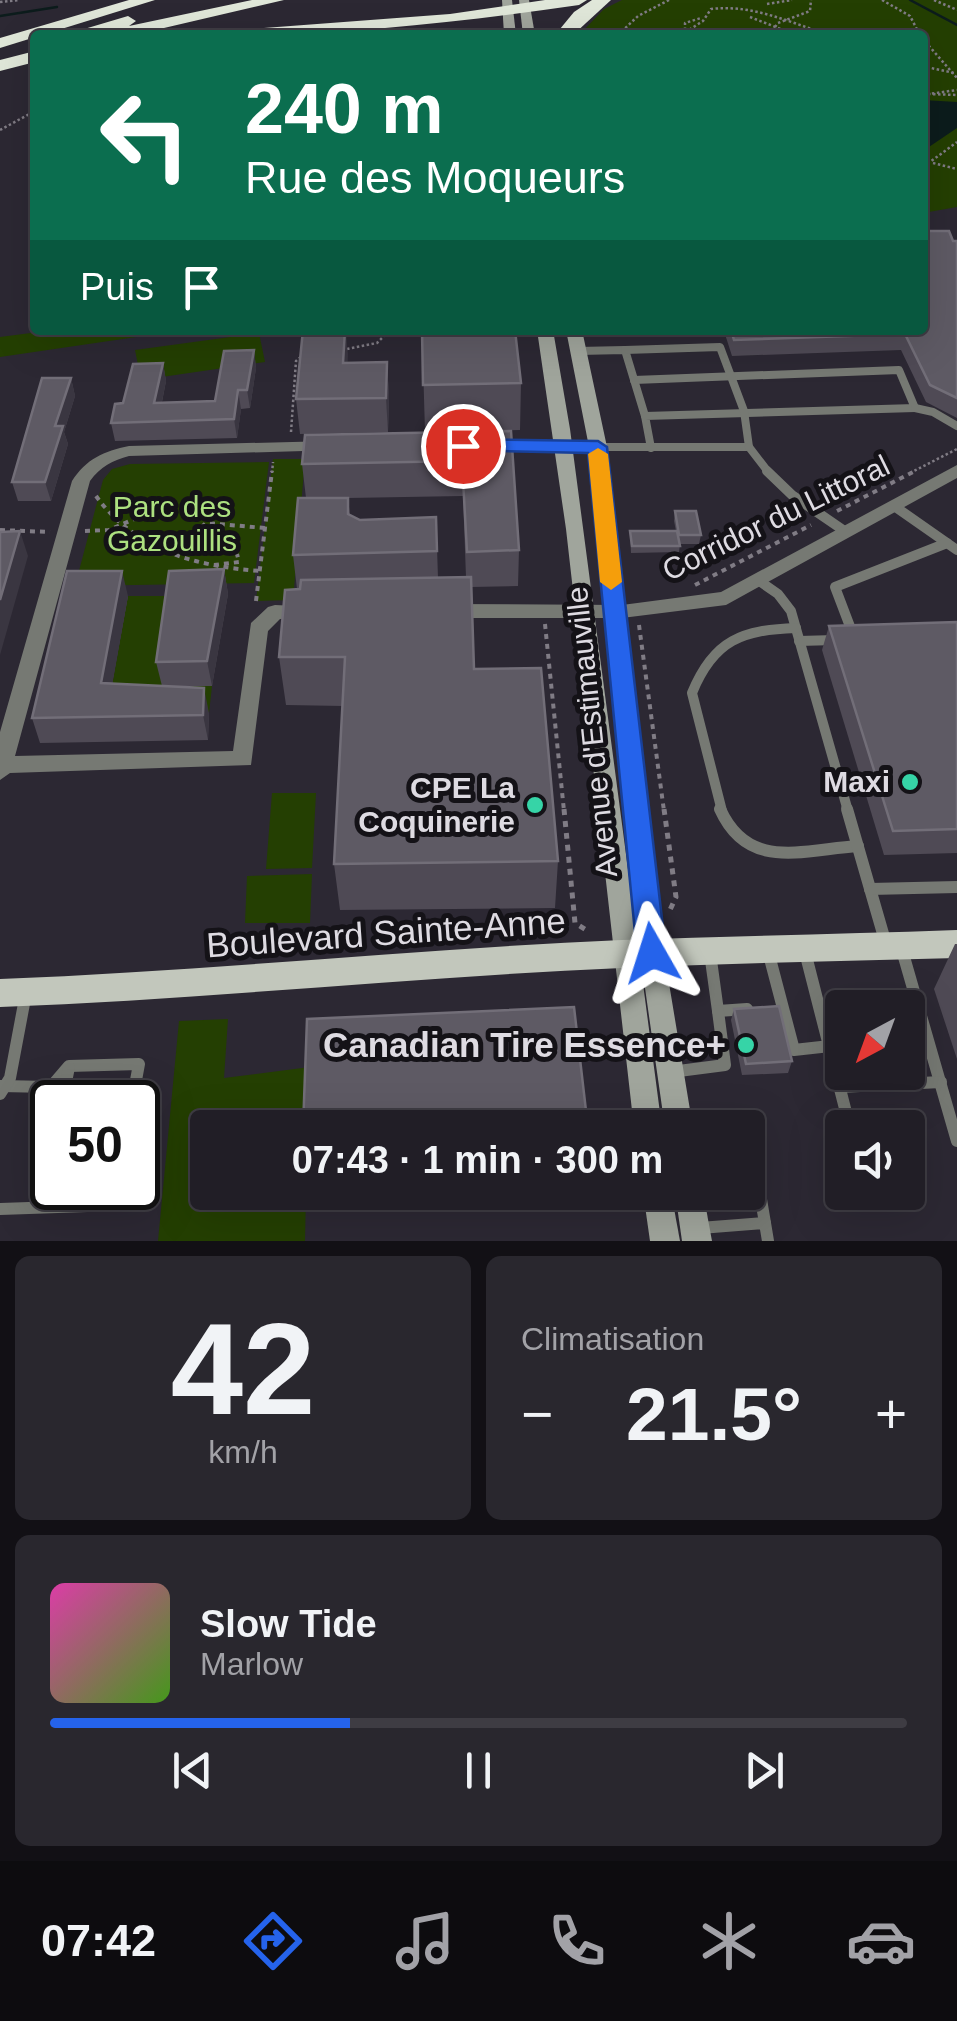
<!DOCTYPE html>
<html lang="fr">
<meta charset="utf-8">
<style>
body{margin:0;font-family:Helvetica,sans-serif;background:#29272e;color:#f1f3f6;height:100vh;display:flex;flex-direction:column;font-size:38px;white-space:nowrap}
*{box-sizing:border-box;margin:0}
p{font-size:32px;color:#a2a2a7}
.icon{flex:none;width:55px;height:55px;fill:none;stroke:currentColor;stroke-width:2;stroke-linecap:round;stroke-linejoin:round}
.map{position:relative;height:1241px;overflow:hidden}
.side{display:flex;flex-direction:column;gap:15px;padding:15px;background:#121015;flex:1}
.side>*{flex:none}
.banner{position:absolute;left:30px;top:30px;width:898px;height:305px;border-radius:10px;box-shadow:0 10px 40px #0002,0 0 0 2px #3e3c43;background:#0b6e4f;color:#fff;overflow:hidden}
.needle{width:65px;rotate:221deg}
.fabs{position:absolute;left:825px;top:990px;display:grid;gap:20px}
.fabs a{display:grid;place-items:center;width:100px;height:100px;border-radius:10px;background:#211e26;box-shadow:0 10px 40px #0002,0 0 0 2px #3e3c43;font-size:50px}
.speed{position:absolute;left:30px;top:1080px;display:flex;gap:20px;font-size:50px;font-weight:700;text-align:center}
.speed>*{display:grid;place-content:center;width:130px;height:130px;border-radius:50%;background:#211e26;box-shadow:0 10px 40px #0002,0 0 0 2px #3e3c43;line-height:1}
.speed .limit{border:5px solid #111;border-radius:15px;background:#fff;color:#111}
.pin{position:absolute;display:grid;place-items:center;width:85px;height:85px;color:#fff;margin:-42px;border:5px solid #fff;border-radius:50%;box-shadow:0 2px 10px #0007}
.me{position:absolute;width:110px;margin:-55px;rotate:354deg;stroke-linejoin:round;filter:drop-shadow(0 0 8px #0008)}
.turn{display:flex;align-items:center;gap:35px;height:210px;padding:0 50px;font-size:45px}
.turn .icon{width:130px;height:130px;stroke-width:2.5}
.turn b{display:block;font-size:70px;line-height:85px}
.then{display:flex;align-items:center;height:95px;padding:0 50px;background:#0003;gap:20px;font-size:38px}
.big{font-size:75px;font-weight:800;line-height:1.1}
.side .widget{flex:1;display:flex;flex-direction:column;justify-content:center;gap:15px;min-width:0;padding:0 35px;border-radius:15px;background:#29272e}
.side .dial{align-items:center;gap:0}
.dial b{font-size:130px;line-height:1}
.song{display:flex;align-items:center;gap:30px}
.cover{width:120px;height:120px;border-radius:15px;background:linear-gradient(135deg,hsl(320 70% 55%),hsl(100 70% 35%))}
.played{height:10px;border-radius:5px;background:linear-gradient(90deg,#2563eb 35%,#3e3c43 35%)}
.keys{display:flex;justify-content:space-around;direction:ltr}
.heat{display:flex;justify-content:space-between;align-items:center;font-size:55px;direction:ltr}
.side .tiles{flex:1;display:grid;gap:15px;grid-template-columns:1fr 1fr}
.widget:last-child{grid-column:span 2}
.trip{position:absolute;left:190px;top:1110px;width:575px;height:100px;border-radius:10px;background:#211e26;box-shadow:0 10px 40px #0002,0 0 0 2px #3e3c43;font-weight:800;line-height:100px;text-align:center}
.menu{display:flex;height:160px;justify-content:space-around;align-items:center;background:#0d0c0f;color:#a2a2a7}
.menu .icon{width:70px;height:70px}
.menu .active{color:#2563eb}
.menu b{font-size:45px;color:#f1f3f6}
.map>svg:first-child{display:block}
.green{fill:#243f02}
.water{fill:#0c1c1c}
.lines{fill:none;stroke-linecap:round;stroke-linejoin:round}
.stream{stroke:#0c1c1c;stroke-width:2.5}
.path-far2{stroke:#807c85;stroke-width:2.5;stroke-dasharray:2.5 2.5;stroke-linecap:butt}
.path-far1{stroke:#807c85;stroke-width:4;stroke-dasharray:5 5;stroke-linecap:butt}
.path{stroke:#807c85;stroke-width:5;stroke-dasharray:6 6;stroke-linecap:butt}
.lane-far2{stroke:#767973;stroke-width:8}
.lane-far1{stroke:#767973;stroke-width:10}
.lane{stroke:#767973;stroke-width:12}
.street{fill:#767973;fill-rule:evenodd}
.secondary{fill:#a0a59c;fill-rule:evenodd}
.primary{fill:#c2c7bc;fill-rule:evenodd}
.highway{fill:#e0e7d9;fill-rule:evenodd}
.wall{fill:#4f4a55;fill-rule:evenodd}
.shaded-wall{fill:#3a3641}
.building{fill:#5e5a64;stroke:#726e78;stroke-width:2.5}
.route{fill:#2563eb;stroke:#184099;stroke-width:2.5}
.slow{fill:#f59e0b}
.poi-dot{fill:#36d4a7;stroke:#141217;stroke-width:4}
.labels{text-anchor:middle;stroke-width:10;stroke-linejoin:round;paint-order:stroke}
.park-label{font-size:30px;fill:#ade180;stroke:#141217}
.street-label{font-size:30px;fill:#dedbe2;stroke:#141217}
.poi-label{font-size:30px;font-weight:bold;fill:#dedbe2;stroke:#141217;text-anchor:end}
.near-street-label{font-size:35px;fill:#dedbe2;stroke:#141217}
.near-poi-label{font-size:35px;font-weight:bold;fill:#dedbe2;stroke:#141217;text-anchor:end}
</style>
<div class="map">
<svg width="957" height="1241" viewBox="0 0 957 1241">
<rect width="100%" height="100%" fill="#2c2833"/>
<g class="green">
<polygon points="622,0 957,0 957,207 923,213 922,35 579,35 604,9"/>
<polygon points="54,330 184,330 0,357 0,337"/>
<polygon points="259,333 265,362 141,380 135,350"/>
<polygon points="273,459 305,459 293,600 256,601"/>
<polygon points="269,462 254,583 75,586 103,480 112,469 130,464"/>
<polygon points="128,596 174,596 162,686 212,686 209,713 108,708"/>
<polygon points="272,793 316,793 312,868 266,869"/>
<polygon points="312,874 310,923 245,923 247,876"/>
<polygon points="228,1019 224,1078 310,1067 308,1127 208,1128 208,1192 306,1193 305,1241 158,1241 179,1021"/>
</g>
<polygon class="water" points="923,100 957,102 957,128 923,151 923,125 929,120 923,111"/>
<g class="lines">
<g class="stream">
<polyline points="910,0 957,25"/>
<polyline points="0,16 57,7"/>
</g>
<g class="path-far2">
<polyline points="882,0 910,16 920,35"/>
<polyline points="934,0 957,10"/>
<polyline points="0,2 19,0"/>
<polyline points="767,4 792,0"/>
<polyline points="750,17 796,35"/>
<polyline points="685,30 685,23 701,18"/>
<polyline points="618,35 638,16 669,0"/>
<path d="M681 35 703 21 711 9C754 4 790 23 830 35"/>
<polyline points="769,35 778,23 810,11 811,0"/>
<polyline points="809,35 802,33 816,35"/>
<polyline points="922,38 957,78"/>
<polyline points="922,66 954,73"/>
<polyline points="928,94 957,95"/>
<polyline points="922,95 957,90"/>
<polyline points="0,130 35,111"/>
<polyline points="922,163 930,162 957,142"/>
<polyline points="933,163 957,169"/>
<polyline points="347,349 377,343 390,330"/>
<polyline points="291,432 296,361 303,355"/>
<polyline points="272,473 273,462"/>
<polyline points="910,473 957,449"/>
</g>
<g class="path-far1">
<path d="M96 496C136 551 195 566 260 571"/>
<polyline points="837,511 915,471"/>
<polyline points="0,530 50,532"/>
<polyline points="85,531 109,530 150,512"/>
<polyline points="171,553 206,523 265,528"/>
<polyline points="214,565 239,562 237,554"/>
<polyline points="695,585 811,525"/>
<polyline points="256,601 272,471"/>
<polyline points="545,624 564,811"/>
<polyline points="639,625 664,811"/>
</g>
<g class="path">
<polyline points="564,809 575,923 588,931"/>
<polyline points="664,809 676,897 669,912"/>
</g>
<g class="lane-far2">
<polyline points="578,351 625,350 645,416"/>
<polyline points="634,380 899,370 915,408 645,416 651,448"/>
<polyline points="915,408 933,412 957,426"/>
<polyline points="598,447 749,447 744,411 720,347 625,350"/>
<polyline points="749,447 769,473"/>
</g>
<g class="lane-far1">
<polyline points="767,471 792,495 846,532"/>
<polyline points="894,506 957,550"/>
<polyline points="758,580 778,594 791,611 848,811"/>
<polyline points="854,637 835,587 947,543"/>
<polyline points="799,641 835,640"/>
<path d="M722 811 692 693C714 639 743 630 796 628"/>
</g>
<g class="lane">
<path d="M720 809C748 871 801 850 858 846"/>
<polyline points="847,809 886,944"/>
<polyline points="870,889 957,887"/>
<polyline points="804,948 850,1128"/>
<polyline points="902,950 957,1141"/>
<polyline points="768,951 794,1050 830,1046"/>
<polyline points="710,953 718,1011 747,1009"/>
<polyline points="671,1072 725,1065 718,1011"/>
<polyline points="0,1086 51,1087 69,1066 139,1064 132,1102"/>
<polyline points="840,1087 941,1082"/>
<polyline points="0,1094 10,1078 26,993"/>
<polyline points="62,1102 69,1067"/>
<polyline points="754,1158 765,1223"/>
<polyline points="42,1207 52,1154"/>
<polyline points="0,1209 116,1205 119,1188"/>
<polyline points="700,1228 765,1223 768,1241"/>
</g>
<g class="street">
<path d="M331 441 337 442 340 446 337 450 129 456C113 460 100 467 90 481L15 756 233 751 251 623 268 607 275 605 318 607 321 612 318 617 280 619 268 631 251 765 10 773 0 780V732L72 481C86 459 104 451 129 446Z"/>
<polygon points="485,441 598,442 607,447 598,452 479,450 476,446"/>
<polygon points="957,465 957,478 726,605 622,618 445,618 435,611 445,604 622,605 721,592"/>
</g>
<g class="secondary">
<polygon points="502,0 512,0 516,35 504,35"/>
<polygon points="519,0 529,0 535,35 523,35"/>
<polygon points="537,330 553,330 570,429 662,1128 634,1128 566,529"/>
<polygon points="566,330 582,330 607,447 664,953 693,1128 665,1128 640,953 589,447"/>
<polygon points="643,1192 671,1192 680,1241 650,1241"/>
<polygon points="675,1192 703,1192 712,1241 682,1241"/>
</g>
<path class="primary" d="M957 930V958C846 961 734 963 622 968 414 977 208 999 0 1007V979C208 971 415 949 622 940 734 936 846 934 957 930Z"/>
<g class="highway">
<polygon points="129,0 155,0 0,48 0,38"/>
<polygon points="252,0 284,0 134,35 64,35 128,16 136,21 129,26"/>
<path d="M545 0H587L579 5C462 22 346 35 227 35L236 30 450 14Z"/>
<polygon points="592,0 611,0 573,35 555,35 574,12"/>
<polygon points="35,51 35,62 0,71 0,60"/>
</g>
</g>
<g class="wall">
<polygon points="953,241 957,241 957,418 926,402 901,350 732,356 724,331 614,335 613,330 922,330"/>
<polygon points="303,330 346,330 347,363 387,362 389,397 388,432 300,434 296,399"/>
<path d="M422 330 521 383 520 430 453 431 519 550 518 586 471 587 474 669 558 861 555 908 340 910 334 864 343 706 286 705 279 657 297 589 293 555 306 498 302 464 425 432ZM463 496 466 577 438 578 436 517 360 520 350 515 348 498Z"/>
<polygon points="254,350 256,368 250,408 241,409 237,438 115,441 111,423 123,403 163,363 166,381 162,402 215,401"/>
<polygon points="71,378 75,396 64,432 68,444 51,501 18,501 12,482"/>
<polygon points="675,511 701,535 699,544 680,544 679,552 631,553 630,531 676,531 674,521"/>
<polygon points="224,569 228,594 212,686 162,686 156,662"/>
<polygon points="128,596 112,684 209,713 208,740 40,743 32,718"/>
<polygon points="957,622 957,853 884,855 822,650 829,626"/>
<polygon points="955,944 957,944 957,1059 934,989"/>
<polygon points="734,1009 792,1061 788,1073 742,1075 731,1020"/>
<polygon points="304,1192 409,1192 305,1198"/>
</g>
<g class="shaded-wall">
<polygon points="345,330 348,354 346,398 343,363"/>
<polygon points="254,350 256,368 250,408 247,390"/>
<polygon points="387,362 389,397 388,432 386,398"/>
<polygon points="163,363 166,381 158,421 154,403"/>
<polygon points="71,378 75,396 64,432 68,444 51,501 45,482 55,426"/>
<polygon points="238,390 241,409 237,438 234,419"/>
<polygon points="20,531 28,556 0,655 0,600"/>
<polygon points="224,569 228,594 212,686 207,661"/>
<polygon points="122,571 128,596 108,708 101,683"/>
<polygon points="204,688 209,713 208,740 203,715"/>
</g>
<g class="building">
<polygon points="922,231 949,231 953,241 957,241 957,398 930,385 905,334 734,340 731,330 922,330"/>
<polygon points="303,330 345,330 343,363 387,362 386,398 296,399"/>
<polygon points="422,330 515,330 521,383 423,385"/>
<polygon points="254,350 247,390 238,390 234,419 111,423 115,404 123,403 133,364 163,363 154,403 215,401 224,351"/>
<polygon points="42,378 71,378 55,426 63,426 45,482 12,482"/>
<polygon points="511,431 519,550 467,552 462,461 302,464 305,435"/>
<polygon points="298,498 348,498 348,514 360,520 436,517 437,551 293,555"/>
<polygon points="675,511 696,511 701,535 679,535"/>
<polygon points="20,531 0,600 0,532"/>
<polygon points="630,531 677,531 680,546 632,546"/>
<polygon points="224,569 207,661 156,662 169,571"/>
<polygon points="67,571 122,571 101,683 204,688 203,715 32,718"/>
<polygon points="471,577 474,669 541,668 558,861 334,864 345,657 279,657 285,590 300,589 301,580"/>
<polygon points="957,622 957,829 893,831 829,626"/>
<polygon points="779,1006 792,1061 746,1064 734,1009"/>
<polygon points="574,1007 588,1128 303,1128 307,1019"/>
</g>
<polygon class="route" points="463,439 598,441 607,447 666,953 661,962 652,965 642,962 637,953 588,453 456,450 453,446"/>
<polygon class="slow" points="598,448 608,454 622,582 611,590 600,582 588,454"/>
<g class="poi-dot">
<circle cx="910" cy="782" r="10"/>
<circle cx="535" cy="805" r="10"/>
<circle cx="746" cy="1045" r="10"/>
</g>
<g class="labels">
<g class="park-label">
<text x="172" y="517">Parc des<tspan x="172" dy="34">Gazouillis</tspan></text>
</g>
<g class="street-label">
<text transform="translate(776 518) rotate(-26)" y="10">Corridor du Littoral</text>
<text transform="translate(592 732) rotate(-96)" y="10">Avenue d'Estimauville</text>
</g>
<g class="poi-label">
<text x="890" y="792">Maxi</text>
<text x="515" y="798">CPE La<tspan x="515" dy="34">Coquinerie</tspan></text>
</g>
<g class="near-street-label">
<text transform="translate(386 933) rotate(-4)" y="12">Boulevard Sainte-Anne</text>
</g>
<g class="near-poi-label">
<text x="726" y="1057">Canadian Tire Essence+</text>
</g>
</g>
</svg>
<div class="fabs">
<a><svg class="needle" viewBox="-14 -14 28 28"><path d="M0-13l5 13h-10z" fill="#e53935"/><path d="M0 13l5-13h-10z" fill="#a2a2a7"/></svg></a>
<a><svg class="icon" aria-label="sound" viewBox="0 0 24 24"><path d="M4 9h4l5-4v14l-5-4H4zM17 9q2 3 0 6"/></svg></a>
</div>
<div class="speed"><div class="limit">50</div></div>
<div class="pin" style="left:463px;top:446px;background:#d93025"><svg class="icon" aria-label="arrive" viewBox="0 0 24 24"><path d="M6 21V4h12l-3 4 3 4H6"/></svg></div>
<svg class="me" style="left:652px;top:953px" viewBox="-20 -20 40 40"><path d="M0-17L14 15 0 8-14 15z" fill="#2563eb" stroke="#fff" stroke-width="4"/></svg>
<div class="trip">07:43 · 1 min · 300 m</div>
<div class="banner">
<div class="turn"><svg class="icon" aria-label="left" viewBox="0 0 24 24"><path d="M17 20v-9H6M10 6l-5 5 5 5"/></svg><div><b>240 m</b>Rue des Moqueurs</div></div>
<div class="then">Puis<svg class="icon" aria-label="arrive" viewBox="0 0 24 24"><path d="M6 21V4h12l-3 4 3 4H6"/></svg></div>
</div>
</div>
<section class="side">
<div class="tiles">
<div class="widget dial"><b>42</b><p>km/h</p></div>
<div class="widget"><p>Climatisation</p>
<div class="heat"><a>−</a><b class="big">21.5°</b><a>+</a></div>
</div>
<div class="widget">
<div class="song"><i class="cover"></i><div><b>Slow Tide</b><p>Marlow</p></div></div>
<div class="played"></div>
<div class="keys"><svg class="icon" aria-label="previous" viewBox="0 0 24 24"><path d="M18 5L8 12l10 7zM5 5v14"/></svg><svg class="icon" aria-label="pause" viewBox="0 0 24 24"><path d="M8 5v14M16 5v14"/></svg><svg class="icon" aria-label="next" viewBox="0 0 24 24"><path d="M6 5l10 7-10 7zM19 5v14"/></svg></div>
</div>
</div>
</section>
<nav class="menu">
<b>07:42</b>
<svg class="icon active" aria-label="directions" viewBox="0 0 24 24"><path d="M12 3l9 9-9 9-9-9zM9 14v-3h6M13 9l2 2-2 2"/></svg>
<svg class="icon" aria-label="music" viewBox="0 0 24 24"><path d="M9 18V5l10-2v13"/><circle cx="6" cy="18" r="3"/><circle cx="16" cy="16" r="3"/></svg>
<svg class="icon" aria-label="phone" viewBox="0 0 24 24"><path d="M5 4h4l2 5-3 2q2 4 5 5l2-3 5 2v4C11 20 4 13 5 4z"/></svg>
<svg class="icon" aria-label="climate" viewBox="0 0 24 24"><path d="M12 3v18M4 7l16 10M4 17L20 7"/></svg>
<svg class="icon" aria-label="car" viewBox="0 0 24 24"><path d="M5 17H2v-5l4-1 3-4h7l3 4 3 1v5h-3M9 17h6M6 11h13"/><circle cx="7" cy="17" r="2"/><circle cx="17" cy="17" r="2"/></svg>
</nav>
